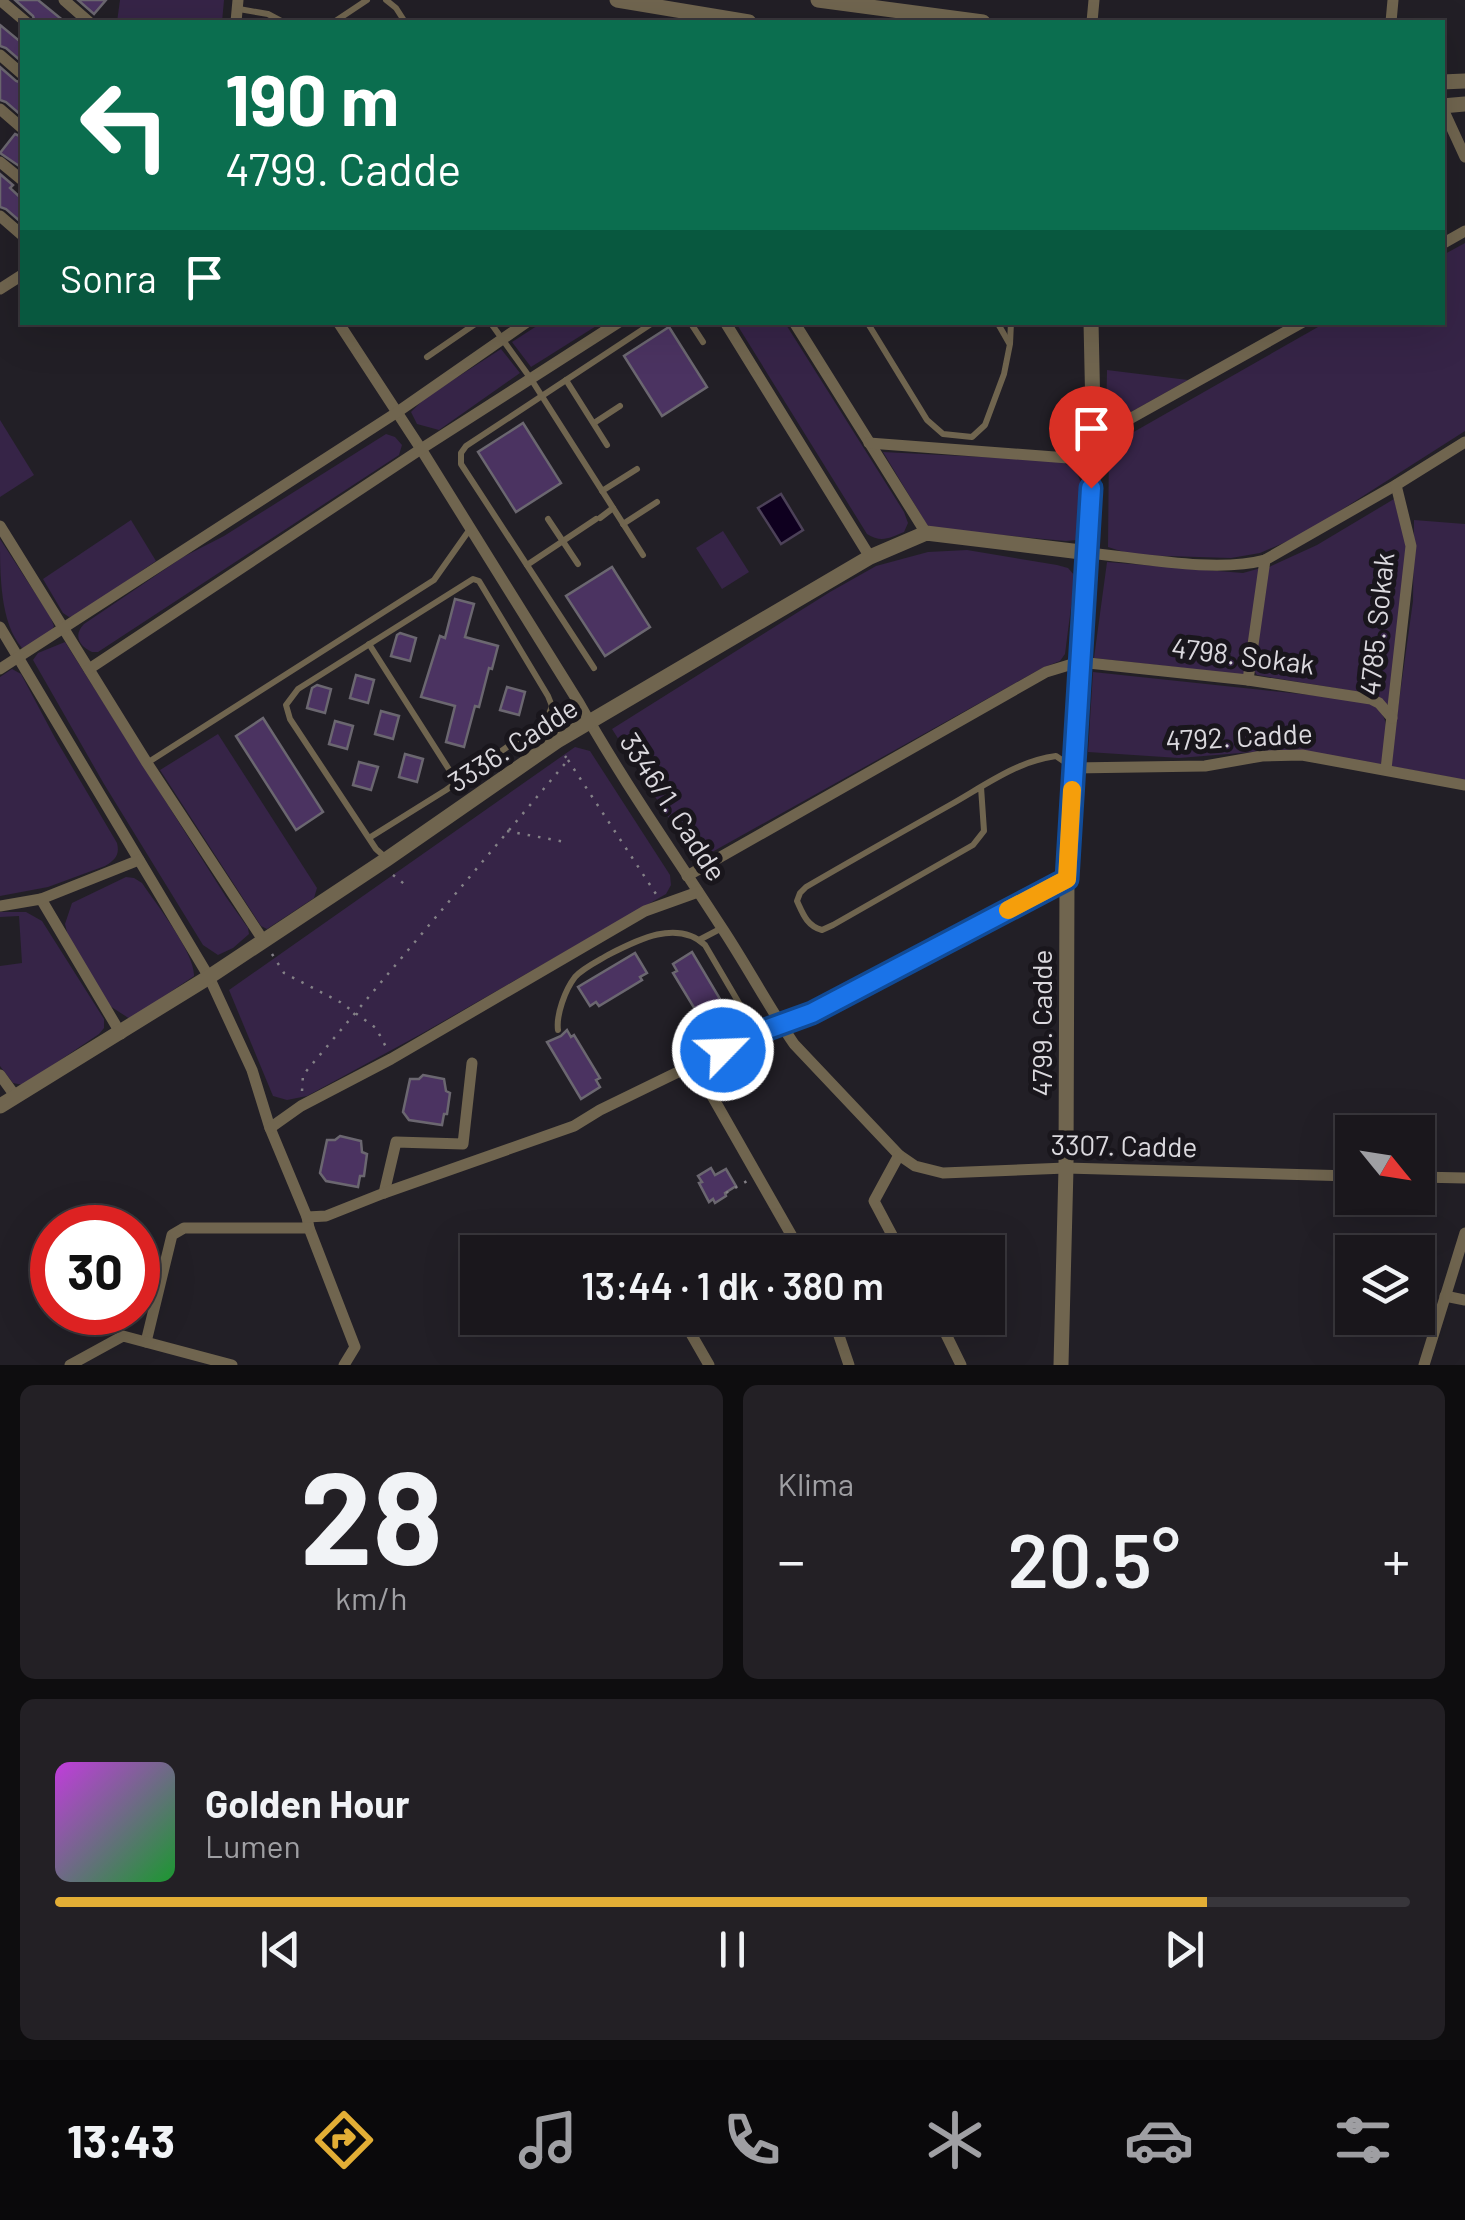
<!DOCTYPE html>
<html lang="tr">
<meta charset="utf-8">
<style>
body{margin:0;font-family:Barlow,sans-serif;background:#232025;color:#f1f3f6;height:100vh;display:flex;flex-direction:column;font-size:38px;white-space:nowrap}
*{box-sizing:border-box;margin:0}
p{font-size:32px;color:#9f9fa3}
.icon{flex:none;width:55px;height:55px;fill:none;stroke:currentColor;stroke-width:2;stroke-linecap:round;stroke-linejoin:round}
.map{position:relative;height:1365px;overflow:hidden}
.sheet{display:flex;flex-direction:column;gap:20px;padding:20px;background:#0e0d0f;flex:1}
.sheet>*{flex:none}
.hud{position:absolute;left:20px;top:20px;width:1425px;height:305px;border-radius:0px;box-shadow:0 10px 40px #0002,0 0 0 2px #38363b;background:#0b6e4f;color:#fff;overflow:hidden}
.needle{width:65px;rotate:120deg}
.tools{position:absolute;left:1335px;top:1115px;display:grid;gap:20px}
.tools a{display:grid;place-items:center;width:100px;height:100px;border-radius:0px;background:#1a171c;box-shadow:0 10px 40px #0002,0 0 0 2px #38363b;font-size:50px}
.speed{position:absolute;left:30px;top:1205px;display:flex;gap:20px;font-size:50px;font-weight:700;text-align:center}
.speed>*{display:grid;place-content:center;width:130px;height:130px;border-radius:50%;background:#1a171c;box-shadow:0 10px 40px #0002,0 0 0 2px #38363b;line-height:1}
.speed .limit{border:15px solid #d22;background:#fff;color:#111}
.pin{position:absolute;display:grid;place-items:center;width:85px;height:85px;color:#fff;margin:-102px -42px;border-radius:50% 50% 50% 0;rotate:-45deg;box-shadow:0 0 10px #0007}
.pin .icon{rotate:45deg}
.me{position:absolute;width:110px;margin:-55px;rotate:66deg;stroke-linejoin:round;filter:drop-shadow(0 0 8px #0008)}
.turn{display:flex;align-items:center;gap:35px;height:210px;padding:0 40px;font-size:45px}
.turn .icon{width:130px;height:130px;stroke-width:2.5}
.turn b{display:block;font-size:70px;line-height:85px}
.then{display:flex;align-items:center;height:95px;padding:0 40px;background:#0003;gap:20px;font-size:38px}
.big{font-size:75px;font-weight:600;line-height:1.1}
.sheet .tile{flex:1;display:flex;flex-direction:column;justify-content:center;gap:15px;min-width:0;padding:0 35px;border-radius:15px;background:#232025}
.sheet .dial{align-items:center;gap:0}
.dial b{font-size:130px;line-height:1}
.song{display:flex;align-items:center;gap:30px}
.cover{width:120px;height:120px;border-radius:15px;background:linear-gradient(135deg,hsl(290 70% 55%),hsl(130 70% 35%))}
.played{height:10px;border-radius:5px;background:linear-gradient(90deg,#e3ae35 85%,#38363b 85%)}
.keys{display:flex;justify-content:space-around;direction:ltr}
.heat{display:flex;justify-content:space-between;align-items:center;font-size:55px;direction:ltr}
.sheet .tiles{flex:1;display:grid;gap:20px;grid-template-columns:1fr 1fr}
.tile:last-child{grid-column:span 2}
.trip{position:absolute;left:460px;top:1235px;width:545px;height:100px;border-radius:0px;background:#1a171c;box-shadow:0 10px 40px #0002,0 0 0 2px #38363b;font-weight:600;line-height:100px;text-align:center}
.dock{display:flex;height:160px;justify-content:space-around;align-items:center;background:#0a090b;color:#9f9fa3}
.dock .icon{width:70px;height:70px}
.dock .on{color:#e3ae35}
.dock b{font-size:45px;color:#f1f3f6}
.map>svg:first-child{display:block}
.green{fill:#362447}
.water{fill:#0f001f;stroke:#4c4158;stroke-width:2.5}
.building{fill:#4b3361;stroke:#6b6770;stroke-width:2.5}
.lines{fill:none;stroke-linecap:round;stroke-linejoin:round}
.path{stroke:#848187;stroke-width:2.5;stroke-dasharray:2.5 8;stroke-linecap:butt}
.service{stroke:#70654f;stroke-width:6}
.minor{stroke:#70654f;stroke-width:11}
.tertiary{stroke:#70654f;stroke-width:15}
.route-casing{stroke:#114b97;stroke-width:25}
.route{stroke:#1a73e8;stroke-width:18}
.slow{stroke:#f59e0b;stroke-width:18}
.labels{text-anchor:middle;stroke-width:10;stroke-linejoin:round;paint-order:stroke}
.street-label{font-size:28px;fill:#dbd9de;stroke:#19161c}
</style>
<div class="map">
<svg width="1465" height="1365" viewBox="0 0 1465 1365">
<rect width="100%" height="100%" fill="#221f26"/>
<g class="green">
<polygon points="120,0 224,0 222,22 117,22"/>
<polygon points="1465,243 1465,431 1302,535 1260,553 1231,558 1133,555 1108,547 1109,446 1325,323 1442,322 1443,255"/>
<polygon points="543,322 601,322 601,323 531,367 512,342"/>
<path d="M736 323H785L904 512 908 523 904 532C890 538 881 543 867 534Z"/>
<polygon points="501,349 520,373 439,430 417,424 411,412 425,398"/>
<polygon points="1107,370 1188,380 1106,426"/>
<polygon points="0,420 34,475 0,497"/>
<path d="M386 434 395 437 402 445 399 455 98 652H92C79 646 73 635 84 624L183 557 224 536Z"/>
<path d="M883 452 1061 461C1071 467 1077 471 1081 483V535L1076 540 1066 541 935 529 927 525Z"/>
<polygon points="1394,499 1406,543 1406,560 1390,706 1371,694 1257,675 1253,669 1267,568 1317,545"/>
<polygon points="131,520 156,561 75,616 69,617 63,613 43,579"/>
<polygon points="1414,520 1465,524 1465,780 1390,766 1413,601"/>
<polygon points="723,531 749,572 722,589 696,548"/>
<path d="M0 539 50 616 54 626 52 630 27 647 22 648C0 623 0 575 0 539Z"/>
<polygon points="967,550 1057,565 1068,568 1075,576 1065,654 1060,661 1042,668 696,861 612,729 830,592 876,566 928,552"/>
<polygon points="1107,562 1243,573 1261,568 1245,675 1094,658"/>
<polygon points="65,642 226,897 248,928 249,934 233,948 218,955 203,945 104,784 33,660 38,653"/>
<path d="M12 669 21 674 55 738 117 843C120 855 115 860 105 866L48 887 0 896V677Z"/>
<path d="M1093 672 1367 701C1396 717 1385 738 1381 766L1265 751 1179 758 1088 752Z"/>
<polygon points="218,734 317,888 314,898 267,929 261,926 160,770"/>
<polygon points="575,747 590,751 670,875 671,885 666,894 421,1034 307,1096 287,1100 273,1096 229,990"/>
<path d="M126 877 134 878 142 883C156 904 195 953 194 976L130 1019 110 1006 68 936 65 924 72 903Z"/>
<polygon points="0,912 26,912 42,921 104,1019 104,1028 99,1034 23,1085 13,1083 0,1066 0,966 22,963 19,916 0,917"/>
</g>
<polygon class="water" points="781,494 803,530 781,544 758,508"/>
<g class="building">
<polygon points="15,0 38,0 65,22 35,22 33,16"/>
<polygon points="78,0 106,0 94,14"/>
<polygon points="0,25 22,43 22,62 6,48 0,46"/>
<polygon points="0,67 16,81 22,83 22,116 6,102 0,100"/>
<polygon points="15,134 22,137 22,168 0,153"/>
<polygon points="0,174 13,185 10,188 22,199 22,223 6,209 0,207"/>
<polygon points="669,327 707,387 662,416 624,356"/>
<polygon points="523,423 561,483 516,512 478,452"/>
<polygon points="612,567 650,627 605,656 566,596"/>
<polygon points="455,599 474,604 465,637 498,646 492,669 489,668 479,707 475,706 464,747 446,742 455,706 421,697 440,636 445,638"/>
<polygon points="400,633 416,638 410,661 391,656 397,635"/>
<polygon points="356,675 374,680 368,703 350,698"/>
<polygon points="317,685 331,689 325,713 307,708 312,688"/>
<polygon points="507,687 525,692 519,715 500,710"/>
<polygon points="381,711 399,716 393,739 375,734"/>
<polygon points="263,718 323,812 296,830 236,736"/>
<polygon points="335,721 353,726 347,749 329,744"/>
<polygon points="405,754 423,759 417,782 399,777"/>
<polygon points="359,762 378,767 371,790 353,785"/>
<polygon points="692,952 726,1009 706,1021 702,1014 699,1016 673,973 677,971 673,964"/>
<polygon points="635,953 647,973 640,977 642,980 599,1006 596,1002 590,1006 578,987"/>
<polygon points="567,1030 571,1037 574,1035 600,1078 596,1080 600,1087 581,1099 547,1042 561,1036"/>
<polygon points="423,1075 444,1079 446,1091 450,1093 447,1114 444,1114 442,1125 409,1120 403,1112 410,1079 419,1079"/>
<polygon points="340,1136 361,1141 362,1152 367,1154 364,1176 360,1176 358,1187 326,1181 320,1173 327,1140 335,1140"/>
<polygon points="711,1168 715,1175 726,1169 736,1186 725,1193 726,1196 715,1203 713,1199 709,1202 699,1183 702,1182 698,1176"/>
</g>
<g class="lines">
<g class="path">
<polyline points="568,760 656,894"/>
<polyline points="507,831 565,842"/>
<polyline points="393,875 408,887"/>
<polyline points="272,954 284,973 340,1002 376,1028 386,1047"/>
<polyline points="302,1091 303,1075 568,760 565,756"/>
<polyline points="726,1193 747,1181"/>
</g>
<g class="service">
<polyline points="386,0 396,8 405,22"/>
<polyline points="239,9 268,14 283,22"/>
<polyline points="334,22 367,0"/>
<polyline points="490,322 531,379 643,555"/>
<polyline points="690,322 703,342"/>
<polyline points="867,322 927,420 943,434 972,437 985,425 1004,374 1010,344 1011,322"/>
<polyline points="997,322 1009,343"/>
<polyline points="427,357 478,322"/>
<polyline points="566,380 607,445"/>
<polyline points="594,423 620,406"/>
<polyline points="602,491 637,469"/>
<polyline points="600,518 613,508"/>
<polyline points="548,519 578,564"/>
<polyline points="623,524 657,502"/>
<polyline points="527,565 596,519"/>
<polyline points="369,644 457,782"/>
<polyline points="594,668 461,464 461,453 466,446 654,322"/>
<polyline points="147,763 434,580 470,529"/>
<path d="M981 787 984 831 973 845 833 925 822 930C807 926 803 914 797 901L800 893 806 887C854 859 902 832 950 805 984 786 1017 761 1056 756L1072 767"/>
<polyline points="369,838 446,790 547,719 552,706 548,696 479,581 473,579 298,689 286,705 290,719 376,849 386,858"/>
<polyline points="699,940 720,929"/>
<path d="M558 1030C556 1015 565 990 575 977 583 968 598 961 608 955 637 940 677 919 705 945L746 1015"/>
</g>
<g class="minor">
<polyline points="0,0 26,22"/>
<polyline points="64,0 89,22"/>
<polyline points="236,22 238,0"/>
<polyline points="1092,22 1094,0"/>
<polyline points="1391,22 1393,0"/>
<polyline points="0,55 22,74"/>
<polyline points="1442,107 1465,157"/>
<polyline points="0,109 22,128"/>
<polyline points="0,162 22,180"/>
<polyline points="0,216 22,235"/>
<polyline points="1442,244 1465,231"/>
<polyline points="0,289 22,275"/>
<path d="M338 322 421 449 579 703C622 780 673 852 720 925 746 964 768 1006 794 1044L899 1155 915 1166 943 1173 1066 1168 1352 1176"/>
<polyline points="725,322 870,557"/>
<polyline points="794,322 926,533"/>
<polyline points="1092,440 1303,322"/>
<polyline points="869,443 1094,460"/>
<polyline points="0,526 147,763 263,940"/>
<path d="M1089 553C1141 558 1216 573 1265 560L1396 485 1465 442"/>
<polyline points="0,627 209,977 252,1070 270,1128 307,1217 309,1228 355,1347 344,1365"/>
<polyline points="0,669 396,413 527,322"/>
<polyline points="89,669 421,449 619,322"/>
<polyline points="1248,680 1265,560"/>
<polyline points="1073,768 1205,766 1262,756 1302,755 1465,785"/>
<polyline points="1386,769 1411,546 1396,485"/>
<polyline points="687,876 1046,672 1079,662 1248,680 1371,699 1379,703 1392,718"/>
<polyline points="41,899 121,1034"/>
<polyline points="0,906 41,899 139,860"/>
<polyline points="0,1075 16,1097"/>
<polyline points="711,1094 724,1084 724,1078 719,1072 709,1076 707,1085 711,1094 801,1252"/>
<polyline points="270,1128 301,1106 391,1059 645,911 698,892"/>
<polyline points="899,1155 874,1201 901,1252"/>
<polyline points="1418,1177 1465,1178"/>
<polyline points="384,1193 396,1142 463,1144 472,1063"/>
<polyline points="307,1217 326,1216 384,1193 574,1126 600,1110 754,1035 811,1013 1067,879"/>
<polyline points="1445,1296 1465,1300"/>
<polyline points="682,1318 709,1365"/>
<polyline points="833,1318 849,1365"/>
<polyline points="938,1318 961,1365"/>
<polyline points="146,1342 172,1235 184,1228 309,1228"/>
<polyline points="70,1365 123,1336 232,1365"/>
<polyline points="1424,1365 1465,1233"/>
</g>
<g class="tertiary">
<polyline points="617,0 749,22"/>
<polyline points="818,0 983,22"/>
<polyline points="1442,82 1465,81"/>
<polyline points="1442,106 1465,104"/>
<polyline points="0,1106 209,977 387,859 557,741 870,557 926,533 1089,553"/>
<polyline points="1061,1365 1066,1168 1067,879 1094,460 1091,322"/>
</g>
</g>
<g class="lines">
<defs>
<polyline id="route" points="723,1050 754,1034 812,1013 1067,879 1091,488"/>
</defs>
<use href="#route" class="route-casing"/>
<use href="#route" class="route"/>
<polyline class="slow" points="1008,910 1067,879 1072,790"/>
</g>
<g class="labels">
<g class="street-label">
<text transform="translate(1377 624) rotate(-84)" y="10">4785. Sokak</text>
<text transform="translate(1243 656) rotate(7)" y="10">4798. Sokak</text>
<text transform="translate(1239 737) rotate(-3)" y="10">4792. Cadde</text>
<text transform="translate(513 745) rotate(-33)" y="10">3336. Cadde</text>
<text transform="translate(673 807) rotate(57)" y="10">3346/1. Cadde</text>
<text transform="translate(1042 1023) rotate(-90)" y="10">4799. Cadde</text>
<text transform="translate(1124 1146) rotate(1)" y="10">3307. Cadde</text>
</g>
</g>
</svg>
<div class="tools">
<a><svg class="needle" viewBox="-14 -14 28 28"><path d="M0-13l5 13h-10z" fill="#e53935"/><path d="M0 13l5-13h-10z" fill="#9f9fa3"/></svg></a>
<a><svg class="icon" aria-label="layers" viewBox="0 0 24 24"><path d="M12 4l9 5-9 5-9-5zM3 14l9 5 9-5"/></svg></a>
</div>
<div class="speed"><div class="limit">30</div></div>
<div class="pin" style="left:1091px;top:488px;background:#d93025"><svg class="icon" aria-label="arrive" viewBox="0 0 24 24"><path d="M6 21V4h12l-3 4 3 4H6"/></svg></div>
<svg class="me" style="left:723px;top:1050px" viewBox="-20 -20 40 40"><circle r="17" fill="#1a73e8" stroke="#fff" stroke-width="3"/><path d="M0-11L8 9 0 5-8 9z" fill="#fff"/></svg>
<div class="trip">13:44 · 1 dk · 380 m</div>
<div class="hud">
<div class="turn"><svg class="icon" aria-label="left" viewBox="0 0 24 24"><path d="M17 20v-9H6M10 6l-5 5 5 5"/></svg><div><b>190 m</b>4799. Cadde</div></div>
<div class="then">Sonra<svg class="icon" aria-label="arrive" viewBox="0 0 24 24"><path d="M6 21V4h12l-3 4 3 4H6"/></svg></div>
</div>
</div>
<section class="sheet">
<div class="tiles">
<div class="tile dial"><b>28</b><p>km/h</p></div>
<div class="tile"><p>Klima</p>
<div class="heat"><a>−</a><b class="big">20.5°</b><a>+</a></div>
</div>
<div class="tile">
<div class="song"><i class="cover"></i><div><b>Golden Hour</b><p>Lumen</p></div></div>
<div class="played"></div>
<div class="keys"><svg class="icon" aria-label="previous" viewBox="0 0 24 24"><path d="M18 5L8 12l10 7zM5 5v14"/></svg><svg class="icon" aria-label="pause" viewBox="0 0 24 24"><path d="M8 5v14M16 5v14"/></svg><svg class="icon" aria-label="next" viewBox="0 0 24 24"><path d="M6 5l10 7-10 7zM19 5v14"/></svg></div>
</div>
</div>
</section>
<nav class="dock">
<b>13:43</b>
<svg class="icon on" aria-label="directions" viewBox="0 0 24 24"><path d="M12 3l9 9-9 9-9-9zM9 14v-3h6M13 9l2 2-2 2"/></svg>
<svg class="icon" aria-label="music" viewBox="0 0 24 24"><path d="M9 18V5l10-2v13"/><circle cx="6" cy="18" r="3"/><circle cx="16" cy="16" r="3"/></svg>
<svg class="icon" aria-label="phone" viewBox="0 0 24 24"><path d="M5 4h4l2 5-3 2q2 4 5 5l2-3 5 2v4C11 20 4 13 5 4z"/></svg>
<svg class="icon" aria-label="climate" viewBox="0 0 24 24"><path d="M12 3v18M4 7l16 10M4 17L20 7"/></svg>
<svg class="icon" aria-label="car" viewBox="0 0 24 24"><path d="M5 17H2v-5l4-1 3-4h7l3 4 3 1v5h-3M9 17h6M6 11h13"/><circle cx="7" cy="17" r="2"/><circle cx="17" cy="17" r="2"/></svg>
<svg class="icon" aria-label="filters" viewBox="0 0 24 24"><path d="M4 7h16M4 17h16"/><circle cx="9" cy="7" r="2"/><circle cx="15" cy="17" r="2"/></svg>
</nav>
